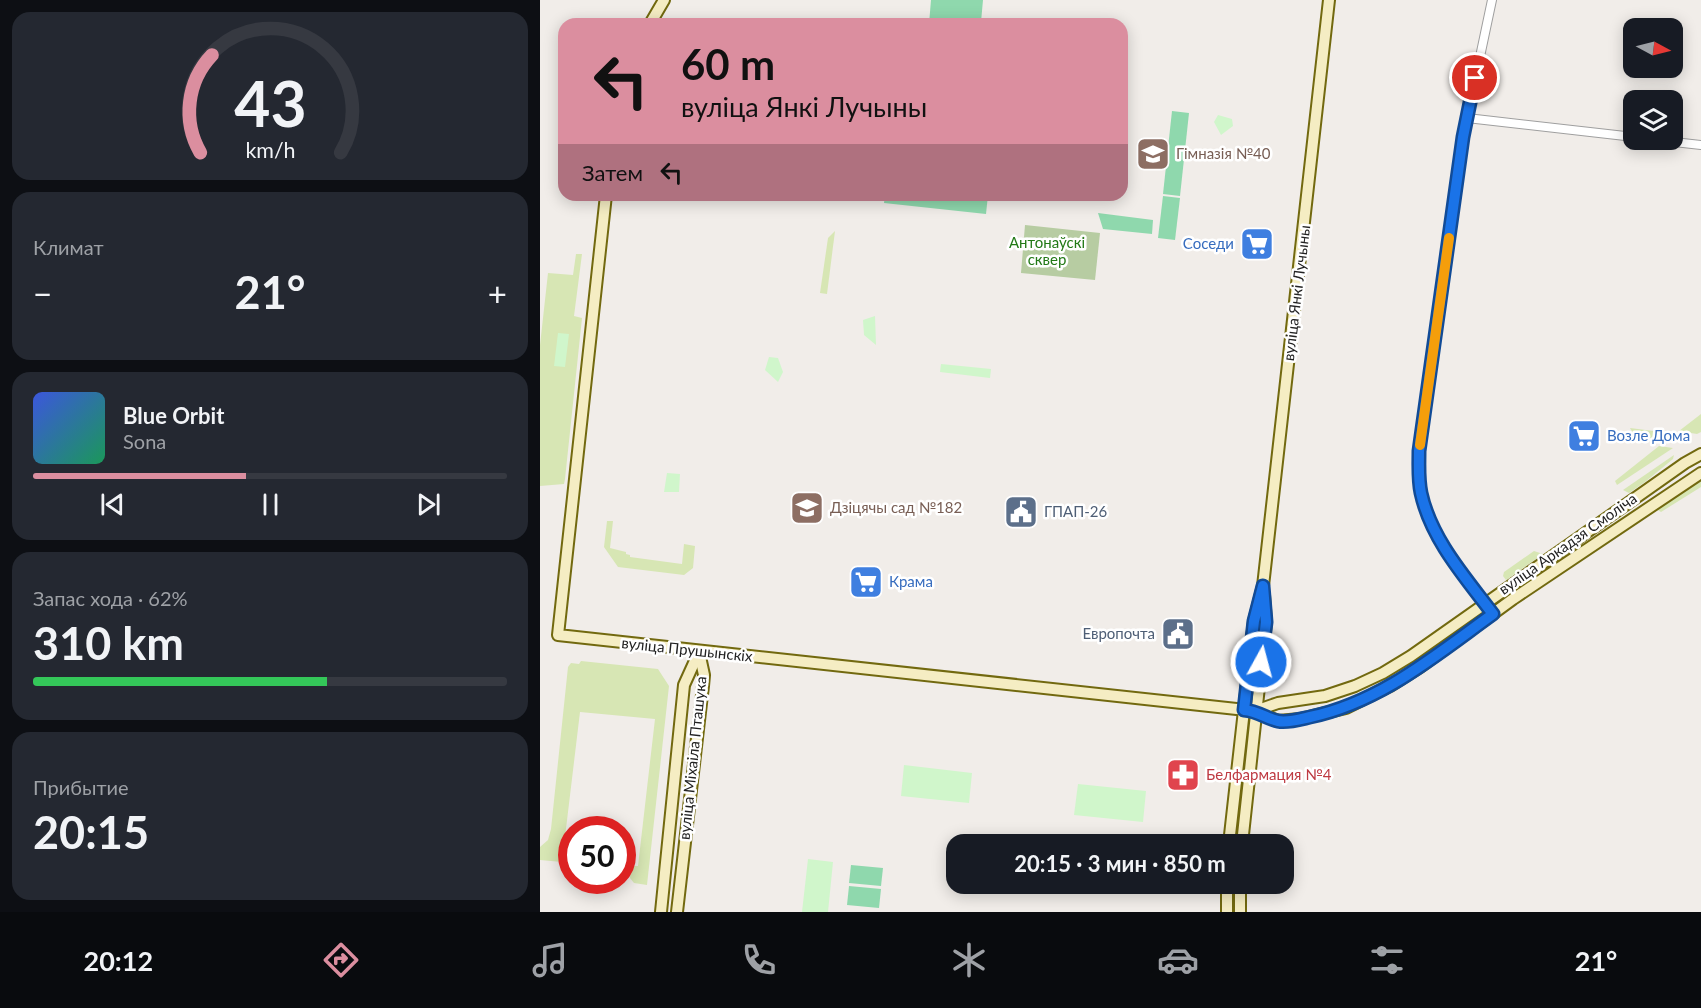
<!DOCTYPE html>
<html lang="ru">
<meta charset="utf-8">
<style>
body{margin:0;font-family:Lato,sans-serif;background:#242831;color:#f1f3f6;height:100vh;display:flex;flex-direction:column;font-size:22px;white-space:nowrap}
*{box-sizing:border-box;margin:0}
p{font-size:20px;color:#9ea1a6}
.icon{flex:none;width:33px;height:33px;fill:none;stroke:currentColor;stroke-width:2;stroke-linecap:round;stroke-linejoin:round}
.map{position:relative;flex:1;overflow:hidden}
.details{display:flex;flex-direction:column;gap:12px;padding:12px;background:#0d0f14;width:540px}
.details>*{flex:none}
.banner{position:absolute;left:18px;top:18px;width:570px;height:183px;border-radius:18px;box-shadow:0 3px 15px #0003;background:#db8e9f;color:#111;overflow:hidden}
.needle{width:39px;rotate:97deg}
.buttons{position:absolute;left:1083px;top:18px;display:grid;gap:12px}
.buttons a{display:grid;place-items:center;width:60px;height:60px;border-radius:12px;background:#171b24;box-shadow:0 3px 15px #0003;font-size:30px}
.speed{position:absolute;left:18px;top:816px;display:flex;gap:12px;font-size:30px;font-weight:700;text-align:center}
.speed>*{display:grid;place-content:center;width:78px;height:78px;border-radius:50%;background:#171b24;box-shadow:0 3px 15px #0003;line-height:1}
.speed .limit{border:9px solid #d22;background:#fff;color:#111}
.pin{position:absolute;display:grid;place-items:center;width:51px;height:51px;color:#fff;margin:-26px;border:3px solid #fff;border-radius:50%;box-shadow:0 2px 6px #0007}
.me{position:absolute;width:66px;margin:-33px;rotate:7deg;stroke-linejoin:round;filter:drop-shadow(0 0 4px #0008)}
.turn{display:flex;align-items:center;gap:21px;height:126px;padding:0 24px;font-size:27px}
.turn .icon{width:78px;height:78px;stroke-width:2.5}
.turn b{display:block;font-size:42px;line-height:51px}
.then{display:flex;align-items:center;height:57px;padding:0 24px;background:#0003;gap:12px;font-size:22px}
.big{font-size:45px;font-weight:700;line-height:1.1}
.details .widget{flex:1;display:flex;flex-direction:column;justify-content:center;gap:9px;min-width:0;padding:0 21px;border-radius:18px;background:#242831}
.details .dial{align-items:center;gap:0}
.dial svg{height:156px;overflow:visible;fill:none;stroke:#363941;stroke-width:7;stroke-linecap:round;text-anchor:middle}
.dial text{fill:#f1f3f6;stroke:none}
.song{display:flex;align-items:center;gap:18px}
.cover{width:72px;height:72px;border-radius:9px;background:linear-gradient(135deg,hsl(230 70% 55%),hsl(150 70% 35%))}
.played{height:6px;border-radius:3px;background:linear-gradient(90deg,#db8e9f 45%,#363941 45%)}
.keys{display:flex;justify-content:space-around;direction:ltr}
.heat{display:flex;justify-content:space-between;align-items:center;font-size:33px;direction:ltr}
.charge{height:9px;border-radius:4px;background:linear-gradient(90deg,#34c759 62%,#363941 0)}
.trip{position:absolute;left:406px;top:834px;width:348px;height:60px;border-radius:18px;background:#171b24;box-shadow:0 3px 15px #0003;font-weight:700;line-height:60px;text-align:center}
.tabs{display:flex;height:96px;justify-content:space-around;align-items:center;background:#090b0e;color:#9ea1a6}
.tabs .icon{width:42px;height:42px}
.tabs .selected{color:#db8e9f}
.tabs b{font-size:27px;color:#f1f3f6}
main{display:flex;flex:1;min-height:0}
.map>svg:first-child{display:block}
.grass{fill:#d7e6b4}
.forest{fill:#b7cca2}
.park{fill:#d0f6cb}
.pitch{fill:#8fd8ad}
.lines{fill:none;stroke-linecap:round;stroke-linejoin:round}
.street-casing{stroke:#9f9f9f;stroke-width:10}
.secondary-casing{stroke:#72690f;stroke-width:14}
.street{stroke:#fff;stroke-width:8}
.secondary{stroke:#f5edc3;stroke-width:10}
.route-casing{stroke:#114b97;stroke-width:15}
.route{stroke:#1a73e8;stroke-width:10}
.slow{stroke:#f59e0b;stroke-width:10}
.labels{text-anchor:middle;stroke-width:5;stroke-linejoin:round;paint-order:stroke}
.education-label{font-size:15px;fill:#785e54;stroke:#fff;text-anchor:start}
.park-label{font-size:15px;fill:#227916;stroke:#fff}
.shop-label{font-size:15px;fill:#366cbe;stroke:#fff;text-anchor:start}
.street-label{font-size:15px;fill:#222;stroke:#fff}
.service-label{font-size:15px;fill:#4e5e75;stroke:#fff;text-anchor:start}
.health-label{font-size:15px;fill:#be3a42;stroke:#fff;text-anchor:start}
</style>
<main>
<section class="details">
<div class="widget dial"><svg viewBox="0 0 100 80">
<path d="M14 69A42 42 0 1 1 86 69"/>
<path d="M14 69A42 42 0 0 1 20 19" stroke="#db8e9f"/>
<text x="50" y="56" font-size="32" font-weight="700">43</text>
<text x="50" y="72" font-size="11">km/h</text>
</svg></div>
<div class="widget"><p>Климат</p>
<div class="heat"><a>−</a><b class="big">21°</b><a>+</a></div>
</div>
<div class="widget">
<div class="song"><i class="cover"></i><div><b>Blue Orbit</b><p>Sona</p></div></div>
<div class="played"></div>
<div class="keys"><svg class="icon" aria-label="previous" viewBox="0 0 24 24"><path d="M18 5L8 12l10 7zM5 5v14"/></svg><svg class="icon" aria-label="pause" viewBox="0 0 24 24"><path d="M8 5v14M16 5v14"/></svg><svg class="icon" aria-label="next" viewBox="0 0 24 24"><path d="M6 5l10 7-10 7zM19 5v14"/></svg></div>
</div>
<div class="widget"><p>Запас хода · 62%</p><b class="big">310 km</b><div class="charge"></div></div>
<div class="widget"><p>Прибытие</p><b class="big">20:15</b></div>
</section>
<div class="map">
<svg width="1161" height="912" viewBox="0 0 1161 912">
<rect width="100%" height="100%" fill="#f1ede9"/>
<g class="grass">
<polygon points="295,231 287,294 280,293 288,238"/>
<polygon points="36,254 42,254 34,316 42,318 25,479 24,484 0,486 0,345 8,273 33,275"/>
<polygon points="1161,414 1161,432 1157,434 1139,431"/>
<polygon points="1090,428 1129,433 1117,442 1097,440"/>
<polygon points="1119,446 1133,448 1077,485 1075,481"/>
<polygon points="1134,455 1133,459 1105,482 1089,493 1083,490"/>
<polygon points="1161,477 1161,487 1121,512 1113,507"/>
<polygon points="67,521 73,521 70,548 86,552 86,554 90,555 90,557 142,564 144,544 155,546 153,568 144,575 78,567 64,547"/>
<polygon points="994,551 1003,554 966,580 963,576 964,572"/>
<polygon points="41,661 118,669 129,686 107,885 94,883 90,878 91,866 98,866 115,719 40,712 22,862 0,860 0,847 8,840 11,829 28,667 31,663 39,664"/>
</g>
<polygon class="forest" points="485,225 560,233 555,280 481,273"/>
<g class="park">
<polygon points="678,115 692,119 693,126 681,135 674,122"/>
<polygon points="335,316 336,345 324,335 323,320"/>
<polygon points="18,333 29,334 25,367 14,366"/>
<polygon points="229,357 238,358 243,372 238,382 225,370"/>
<polygon points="401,364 451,369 450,378 400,372"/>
<polygon points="127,473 140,474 139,492 124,492"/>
<polygon points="364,765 432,773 429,803 361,796"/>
<polygon points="538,784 606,791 603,822 534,815"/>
<polygon points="268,859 293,862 288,912 262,912"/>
</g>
<g class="pitch">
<polygon points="391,0 443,0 441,22 422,20 421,24 389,24"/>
<polygon points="632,111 649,113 640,196 623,194"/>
<polygon points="345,195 448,195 446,214 344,203"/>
<polygon points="623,196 640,198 635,240 618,238"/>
<polygon points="558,213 613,220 612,234 563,229"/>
<polygon points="311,865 343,868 341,886 309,883"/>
<polygon points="309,886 341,889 339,908 307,905"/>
</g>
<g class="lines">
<defs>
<g id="street">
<path d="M952 0 923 137 879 451C879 465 878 479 881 493 890 539 926 577 953 614"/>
<polyline points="927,118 1094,137"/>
<polyline points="1116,140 1161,145"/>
</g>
<g id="secondary">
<polyline points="110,24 124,0"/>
<polyline points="66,195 18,635 715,711 738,721 760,719 806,708 850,686 880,667 973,599 1161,473"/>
<polyline points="715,711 738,703 785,696 815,686 843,673 871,656 1145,463 1161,454"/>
<polyline points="689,844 714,621 723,586 789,0"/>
<polyline points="702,844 726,622 724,595"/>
<polyline points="687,884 687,912"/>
<polyline points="700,884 700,912"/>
<polyline points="121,912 144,685 159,652"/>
<polyline points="137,912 163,686 164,675 159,652"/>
</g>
</defs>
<use href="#street" class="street-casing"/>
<use href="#secondary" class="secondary-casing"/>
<use href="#street" class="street"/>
<use href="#secondary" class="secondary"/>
</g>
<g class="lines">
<defs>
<path id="route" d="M721 662 726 622 723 586 714 621 704 710C718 711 727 719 738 721 748 723 761 719 770 717 841 702 896 655 953 614 925 577 891 539 881 493 878 479 879 465 879 451L923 137 935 78"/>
</defs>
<use href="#route" class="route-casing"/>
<use href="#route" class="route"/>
<polyline class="slow" points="880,445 909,238"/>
</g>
<defs>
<symbol id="school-square" viewBox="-11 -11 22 22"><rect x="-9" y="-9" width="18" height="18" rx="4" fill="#8d6e63" stroke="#fff"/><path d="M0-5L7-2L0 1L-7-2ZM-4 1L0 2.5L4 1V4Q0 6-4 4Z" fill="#fff"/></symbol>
<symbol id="supermarket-square" viewBox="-11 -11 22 22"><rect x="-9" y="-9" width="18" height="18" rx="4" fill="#3f7fe0" stroke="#fff"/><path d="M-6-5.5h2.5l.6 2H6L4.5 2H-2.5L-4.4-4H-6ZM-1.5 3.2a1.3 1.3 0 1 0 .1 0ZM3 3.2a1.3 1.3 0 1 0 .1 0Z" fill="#fff"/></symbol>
<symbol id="civic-square" viewBox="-11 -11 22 22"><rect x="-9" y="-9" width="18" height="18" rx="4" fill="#5c6f8a" stroke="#fff"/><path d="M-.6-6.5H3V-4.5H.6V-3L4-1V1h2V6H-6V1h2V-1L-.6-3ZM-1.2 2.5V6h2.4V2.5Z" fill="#fff"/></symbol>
<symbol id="pharmacy-square" viewBox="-11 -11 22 22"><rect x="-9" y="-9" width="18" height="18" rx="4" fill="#e0444e" stroke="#fff"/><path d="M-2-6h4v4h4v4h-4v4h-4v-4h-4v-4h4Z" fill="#fff"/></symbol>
</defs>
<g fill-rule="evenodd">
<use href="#school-square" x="594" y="135" width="38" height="38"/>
<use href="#supermarket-square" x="698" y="225" width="38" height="38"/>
<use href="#supermarket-square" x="1025" y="417" width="38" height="38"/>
<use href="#school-square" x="248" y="489" width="38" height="38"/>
<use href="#civic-square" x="462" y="493" width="38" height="38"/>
<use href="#supermarket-square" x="307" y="563" width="38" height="38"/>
<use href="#civic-square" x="619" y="615" width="38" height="38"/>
<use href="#pharmacy-square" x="624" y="756" width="38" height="38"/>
</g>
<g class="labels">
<g class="education-label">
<text x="636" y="159">Гімназія №40</text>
<text x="290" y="513">Дзіцячы сад №182</text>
</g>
<g class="park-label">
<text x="507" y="248">Антонаўскі<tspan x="507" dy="17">сквер</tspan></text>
</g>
<g class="shop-label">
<text x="694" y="249" text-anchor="end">Соседи</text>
<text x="1067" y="441">Возле Дома</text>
<text x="349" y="587">Крама</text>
</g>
<g class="street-label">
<text transform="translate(757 293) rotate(-83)" y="5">вуліца Янкі Лучыны</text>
<text transform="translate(1028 544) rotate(-35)" y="5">вуліца Аркадзя Смоліча</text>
<text transform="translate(147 650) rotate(6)" y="5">вуліца Прушынскіх</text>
<text transform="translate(153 758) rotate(-84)" y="5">вуліца Міхаіла Пташука</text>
</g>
<g class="service-label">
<text x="504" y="517">ГПАП-26</text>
<text x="615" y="639" text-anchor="end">Европочта</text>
</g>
<g class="health-label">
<text x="666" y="780">Белфармация №4</text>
</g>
</g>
</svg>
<div class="buttons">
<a><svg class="needle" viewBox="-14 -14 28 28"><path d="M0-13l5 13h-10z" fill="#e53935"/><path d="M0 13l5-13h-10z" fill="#9ea1a6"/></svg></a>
<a><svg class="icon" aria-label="layers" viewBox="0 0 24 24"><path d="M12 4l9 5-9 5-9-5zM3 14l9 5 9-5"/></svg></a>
</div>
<div class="speed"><div class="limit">50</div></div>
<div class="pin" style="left:935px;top:78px;background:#d93025"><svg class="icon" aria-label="arrive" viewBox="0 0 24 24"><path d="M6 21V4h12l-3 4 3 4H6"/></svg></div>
<svg class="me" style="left:721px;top:662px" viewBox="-20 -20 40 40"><circle r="17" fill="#1a73e8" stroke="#fff" stroke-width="3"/><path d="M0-11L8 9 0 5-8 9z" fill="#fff"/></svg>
<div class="trip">20:15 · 3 мин · 850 m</div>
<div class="banner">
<div class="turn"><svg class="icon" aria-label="left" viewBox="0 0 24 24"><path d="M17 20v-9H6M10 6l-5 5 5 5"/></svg><div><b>60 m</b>вуліца Янкі Лучыны</div></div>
<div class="then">Затем<svg class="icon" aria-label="left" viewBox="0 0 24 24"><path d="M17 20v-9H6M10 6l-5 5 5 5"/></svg></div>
</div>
</div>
</main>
<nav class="tabs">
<b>20:12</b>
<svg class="icon selected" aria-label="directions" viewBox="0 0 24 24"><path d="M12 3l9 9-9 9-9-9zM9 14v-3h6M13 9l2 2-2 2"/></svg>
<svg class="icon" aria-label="music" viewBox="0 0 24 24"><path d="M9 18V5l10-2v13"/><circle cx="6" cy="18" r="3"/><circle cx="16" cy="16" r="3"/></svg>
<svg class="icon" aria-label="phone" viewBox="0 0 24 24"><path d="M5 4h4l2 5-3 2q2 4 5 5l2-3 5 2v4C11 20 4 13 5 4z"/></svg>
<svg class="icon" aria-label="climate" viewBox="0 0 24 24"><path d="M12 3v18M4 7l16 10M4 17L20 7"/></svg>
<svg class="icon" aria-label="car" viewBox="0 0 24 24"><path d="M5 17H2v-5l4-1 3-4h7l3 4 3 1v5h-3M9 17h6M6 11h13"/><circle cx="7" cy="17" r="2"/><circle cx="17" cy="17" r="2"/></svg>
<svg class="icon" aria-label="filters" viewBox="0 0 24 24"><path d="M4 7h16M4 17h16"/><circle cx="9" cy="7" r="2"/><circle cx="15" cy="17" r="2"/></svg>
<b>21°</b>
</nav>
